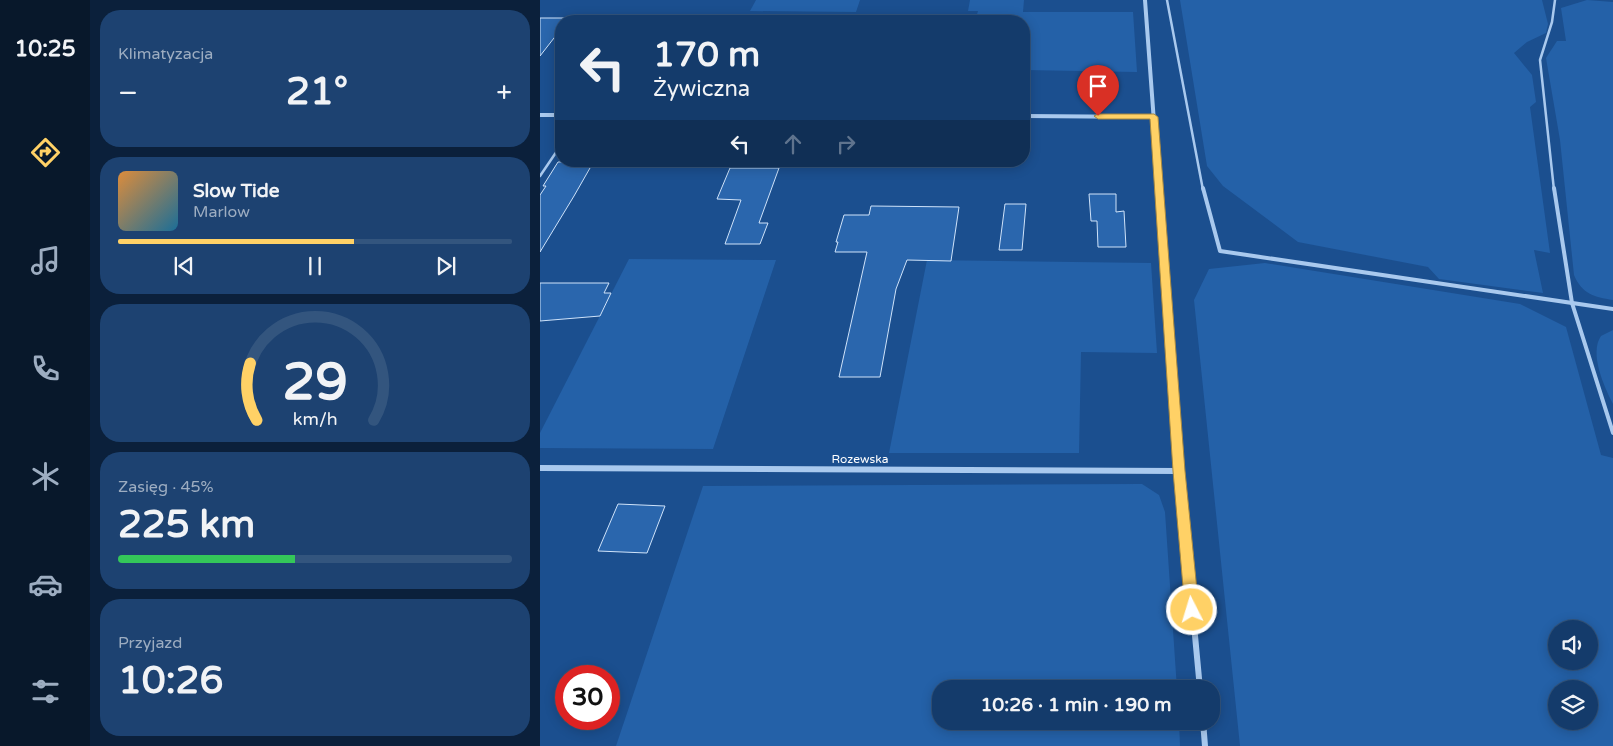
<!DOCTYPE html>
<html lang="pl">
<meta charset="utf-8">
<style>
body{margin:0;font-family:"Varela Round",sans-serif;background:#1d4271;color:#f1f3f6;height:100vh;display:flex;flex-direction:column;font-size:19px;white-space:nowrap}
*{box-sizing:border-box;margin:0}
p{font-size:16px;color:#9dadc1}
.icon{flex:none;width:28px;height:28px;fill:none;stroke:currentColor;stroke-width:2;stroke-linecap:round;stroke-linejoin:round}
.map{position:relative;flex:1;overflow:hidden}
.side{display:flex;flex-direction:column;gap:10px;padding:10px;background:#0b203b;width:450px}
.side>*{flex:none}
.guide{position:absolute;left:15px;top:15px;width:475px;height:152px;border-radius:20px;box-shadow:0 2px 12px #0003,0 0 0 1px #33557e;background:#143b6b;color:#f1f3f6;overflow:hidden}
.buttons{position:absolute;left:1008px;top:620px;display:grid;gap:10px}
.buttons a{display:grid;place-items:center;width:50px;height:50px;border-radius:50%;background:#143b6b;box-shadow:0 2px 12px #0003,0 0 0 1px #33557e;font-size:25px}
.speed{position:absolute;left:15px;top:665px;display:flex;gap:10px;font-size:25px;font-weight:700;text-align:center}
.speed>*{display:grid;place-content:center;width:65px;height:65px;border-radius:50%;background:#143b6b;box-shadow:0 2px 12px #0003,0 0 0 1px #33557e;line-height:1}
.speed .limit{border:8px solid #d22;background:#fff;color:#111}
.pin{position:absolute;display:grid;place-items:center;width:42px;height:42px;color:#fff;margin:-51px -21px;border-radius:50% 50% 50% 0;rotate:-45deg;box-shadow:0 0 5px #0007}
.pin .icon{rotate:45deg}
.me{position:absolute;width:55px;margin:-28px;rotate:355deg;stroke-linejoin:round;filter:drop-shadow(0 0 4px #0008)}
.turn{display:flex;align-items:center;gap:18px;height:105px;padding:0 15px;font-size:22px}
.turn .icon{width:65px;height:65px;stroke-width:2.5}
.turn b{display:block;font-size:35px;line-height:42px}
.lanes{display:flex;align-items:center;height:48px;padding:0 15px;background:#0003;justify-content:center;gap:25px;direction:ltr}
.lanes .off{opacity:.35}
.big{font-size:38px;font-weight:700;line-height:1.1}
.side .card{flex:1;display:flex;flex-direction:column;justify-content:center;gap:8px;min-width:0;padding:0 18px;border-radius:20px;background:#1d4271}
.side .dial{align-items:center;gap:0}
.dial svg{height:130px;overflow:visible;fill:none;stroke:#33557e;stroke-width:7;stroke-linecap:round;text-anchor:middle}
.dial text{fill:#f1f3f6;stroke:none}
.song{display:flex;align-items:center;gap:15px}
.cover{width:60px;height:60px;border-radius:8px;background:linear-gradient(135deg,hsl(30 70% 55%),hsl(200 70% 35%))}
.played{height:5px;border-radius:2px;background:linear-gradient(90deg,#ffd166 60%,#33557e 60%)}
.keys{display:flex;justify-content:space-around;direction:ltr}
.heat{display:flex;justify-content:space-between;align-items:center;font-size:28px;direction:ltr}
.charge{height:8px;border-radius:4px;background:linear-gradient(90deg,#34c759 45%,#33557e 0)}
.trip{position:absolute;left:392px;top:680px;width:288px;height:50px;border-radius:20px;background:#143b6b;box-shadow:0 2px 12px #0003,0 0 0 1px #33557e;font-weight:700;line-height:50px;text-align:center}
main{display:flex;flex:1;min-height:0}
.tabs{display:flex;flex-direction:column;width:90px;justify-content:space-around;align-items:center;background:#08182b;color:#9dadc1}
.tabs .icon{width:35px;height:35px}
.tabs .on{color:#ffd166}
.tabs b{font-size:22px;color:#f1f3f6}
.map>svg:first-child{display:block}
.green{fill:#2461a8;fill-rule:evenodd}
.building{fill:#2a66ad;stroke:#cfe3fa}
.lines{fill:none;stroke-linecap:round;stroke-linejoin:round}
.service-far1{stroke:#a9c9ee;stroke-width:2.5}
.service{stroke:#a9c9ee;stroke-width:4}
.minor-far2{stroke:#a9c9ee;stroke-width:4}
.minor-far1{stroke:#a9c9ee;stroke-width:4.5}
.minor{stroke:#a9c9ee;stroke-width:6}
.route{fill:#ffd166;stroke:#a68842}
.labels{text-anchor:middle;stroke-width:5;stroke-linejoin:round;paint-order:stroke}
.street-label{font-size:12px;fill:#fff;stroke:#1b4f8f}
</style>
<main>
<nav class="tabs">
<b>10:25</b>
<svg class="icon on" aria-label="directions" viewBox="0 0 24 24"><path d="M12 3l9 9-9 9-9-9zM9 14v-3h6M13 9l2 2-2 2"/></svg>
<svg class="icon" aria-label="music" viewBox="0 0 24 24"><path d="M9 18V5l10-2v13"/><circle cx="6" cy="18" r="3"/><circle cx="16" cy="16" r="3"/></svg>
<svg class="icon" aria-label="phone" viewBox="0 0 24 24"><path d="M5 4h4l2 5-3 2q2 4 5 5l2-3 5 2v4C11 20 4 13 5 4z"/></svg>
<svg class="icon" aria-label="climate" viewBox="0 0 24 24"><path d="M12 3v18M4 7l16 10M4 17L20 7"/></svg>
<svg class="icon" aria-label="car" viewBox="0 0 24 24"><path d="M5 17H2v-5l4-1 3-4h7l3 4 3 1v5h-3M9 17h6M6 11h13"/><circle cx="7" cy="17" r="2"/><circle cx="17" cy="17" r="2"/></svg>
<svg class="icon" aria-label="filters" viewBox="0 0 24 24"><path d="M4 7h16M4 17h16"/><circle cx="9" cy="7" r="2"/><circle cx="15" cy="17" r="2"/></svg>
</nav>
<section class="side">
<div class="card"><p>Klimatyzacja</p>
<div class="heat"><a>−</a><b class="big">21°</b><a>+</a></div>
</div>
<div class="card">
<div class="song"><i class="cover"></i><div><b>Slow Tide</b><p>Marlow</p></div></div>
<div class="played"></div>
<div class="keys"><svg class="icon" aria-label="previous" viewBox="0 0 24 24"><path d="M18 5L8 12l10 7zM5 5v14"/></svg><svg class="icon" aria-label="pause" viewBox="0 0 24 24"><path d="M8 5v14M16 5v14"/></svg><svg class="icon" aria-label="next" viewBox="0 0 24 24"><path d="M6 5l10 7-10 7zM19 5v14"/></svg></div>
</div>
<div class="card dial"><svg viewBox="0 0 100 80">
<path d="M14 69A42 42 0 1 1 86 69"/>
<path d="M14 69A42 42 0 0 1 10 34" stroke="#ffd166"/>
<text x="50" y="56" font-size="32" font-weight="700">29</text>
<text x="50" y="72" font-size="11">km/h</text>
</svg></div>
<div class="card"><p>Zasięg · 45%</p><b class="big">225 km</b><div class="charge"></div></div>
<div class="card"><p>Przyjazd</p><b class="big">10:26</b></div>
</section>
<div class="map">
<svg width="1073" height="746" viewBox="0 0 1073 746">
<rect width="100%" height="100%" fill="#1b4f8f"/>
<g class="green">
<polygon points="216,0 320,0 316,12 210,11"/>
<polygon points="430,0 484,0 483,12 593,12 597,72 484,70 484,21 435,21 438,11 428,11"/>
<polygon points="640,0 1002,0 1008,24 1006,33 987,42 974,53 992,75 996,102 990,107 1010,253 994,250 1003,293 899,279 888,267 758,242 683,186 667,166"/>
<path d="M1047 0 1073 2V300C1054 297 1042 294 1034 275L1020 140 1006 58 1017 41H1026L1021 8Z"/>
<polygon points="89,259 236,260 173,449 0,448 0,433"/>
<polygon points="387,260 611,263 617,353 541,352 539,453 349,453"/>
<path d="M725 263 980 304 1026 327 1061 455 1073 458V746H700L654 300 669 269ZM1016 629H1049V661H1016ZM1016 689H1049V721H1016Z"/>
<path d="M1073 330V404C1064 387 1049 353 1061 336Z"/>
<polygon points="602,484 619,495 625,512 637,689 401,689 401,721 639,721 640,746 76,746 163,486"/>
</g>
<g class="building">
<polygon points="0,18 30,18 28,21 21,21 21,29 0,56"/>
<polygon points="54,161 34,196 0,252 0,195 6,186 3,186 18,162"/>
<polygon points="190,168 239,168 219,223 228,223 220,244 185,244 201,200 177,199"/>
<polygon points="549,194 576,194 576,212 584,211 586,247 558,247 557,221 551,221"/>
<polygon points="465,204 486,204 482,250 459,250"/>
<polygon points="331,206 419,207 411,261 367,260 356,289 340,377 299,377 327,252 295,252 298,242 296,242 304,215 329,215"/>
<polygon points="0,283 69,283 64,293 71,293 60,316 0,321"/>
<polygon points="78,504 125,506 107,553 58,551"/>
</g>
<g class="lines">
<g class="service-far1">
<polyline points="627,0 663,190"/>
<polyline points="0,176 21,145"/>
<polyline points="1014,190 1000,60 1012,22 1015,0"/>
</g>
<g class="service">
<polyline points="663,188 680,251 1073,309"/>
<polyline points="1014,188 1032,303 1073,433"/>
</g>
<g class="minor-far2">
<polyline points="605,0 619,190"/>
<polyline points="0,115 21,115"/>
<polyline points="484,116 614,117"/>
</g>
<polyline class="minor-far1" points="619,188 636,433"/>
<g class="minor">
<polyline points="636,432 660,689"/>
<polyline points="0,468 639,471"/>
<polyline points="663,721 665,746"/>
</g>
</g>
<polygon class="route" points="614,114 618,117 645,471 659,610 657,614 652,616 647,614 645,610 633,471 610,119 558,119 554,116 558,114"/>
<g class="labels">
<g class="street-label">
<text x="320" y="463">Rozewska</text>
</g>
</g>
</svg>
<div class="buttons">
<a><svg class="icon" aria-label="sound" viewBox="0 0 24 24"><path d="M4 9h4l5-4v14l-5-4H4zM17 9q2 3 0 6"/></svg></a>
<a><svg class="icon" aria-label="layers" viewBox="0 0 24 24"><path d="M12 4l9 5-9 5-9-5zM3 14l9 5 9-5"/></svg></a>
</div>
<div class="speed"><div class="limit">30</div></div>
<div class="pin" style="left:558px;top:116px;background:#d93025"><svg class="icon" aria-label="arrive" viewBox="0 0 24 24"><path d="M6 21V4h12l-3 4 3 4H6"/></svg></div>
<svg class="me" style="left:652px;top:610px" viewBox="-20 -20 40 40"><circle r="17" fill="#ffd166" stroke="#fff" stroke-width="3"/><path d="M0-11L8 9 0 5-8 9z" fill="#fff"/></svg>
<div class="trip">10:26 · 1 min · 190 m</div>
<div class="guide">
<div class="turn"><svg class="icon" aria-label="left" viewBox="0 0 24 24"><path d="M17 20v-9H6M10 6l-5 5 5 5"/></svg><div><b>170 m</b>Żywiczna</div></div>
<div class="lanes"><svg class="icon" aria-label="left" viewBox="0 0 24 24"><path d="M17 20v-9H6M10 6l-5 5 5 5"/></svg><svg class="icon off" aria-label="ahead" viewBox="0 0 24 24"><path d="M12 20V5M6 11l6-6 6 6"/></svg><svg class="icon off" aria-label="right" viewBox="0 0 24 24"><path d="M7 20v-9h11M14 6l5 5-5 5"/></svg></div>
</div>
</div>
</main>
